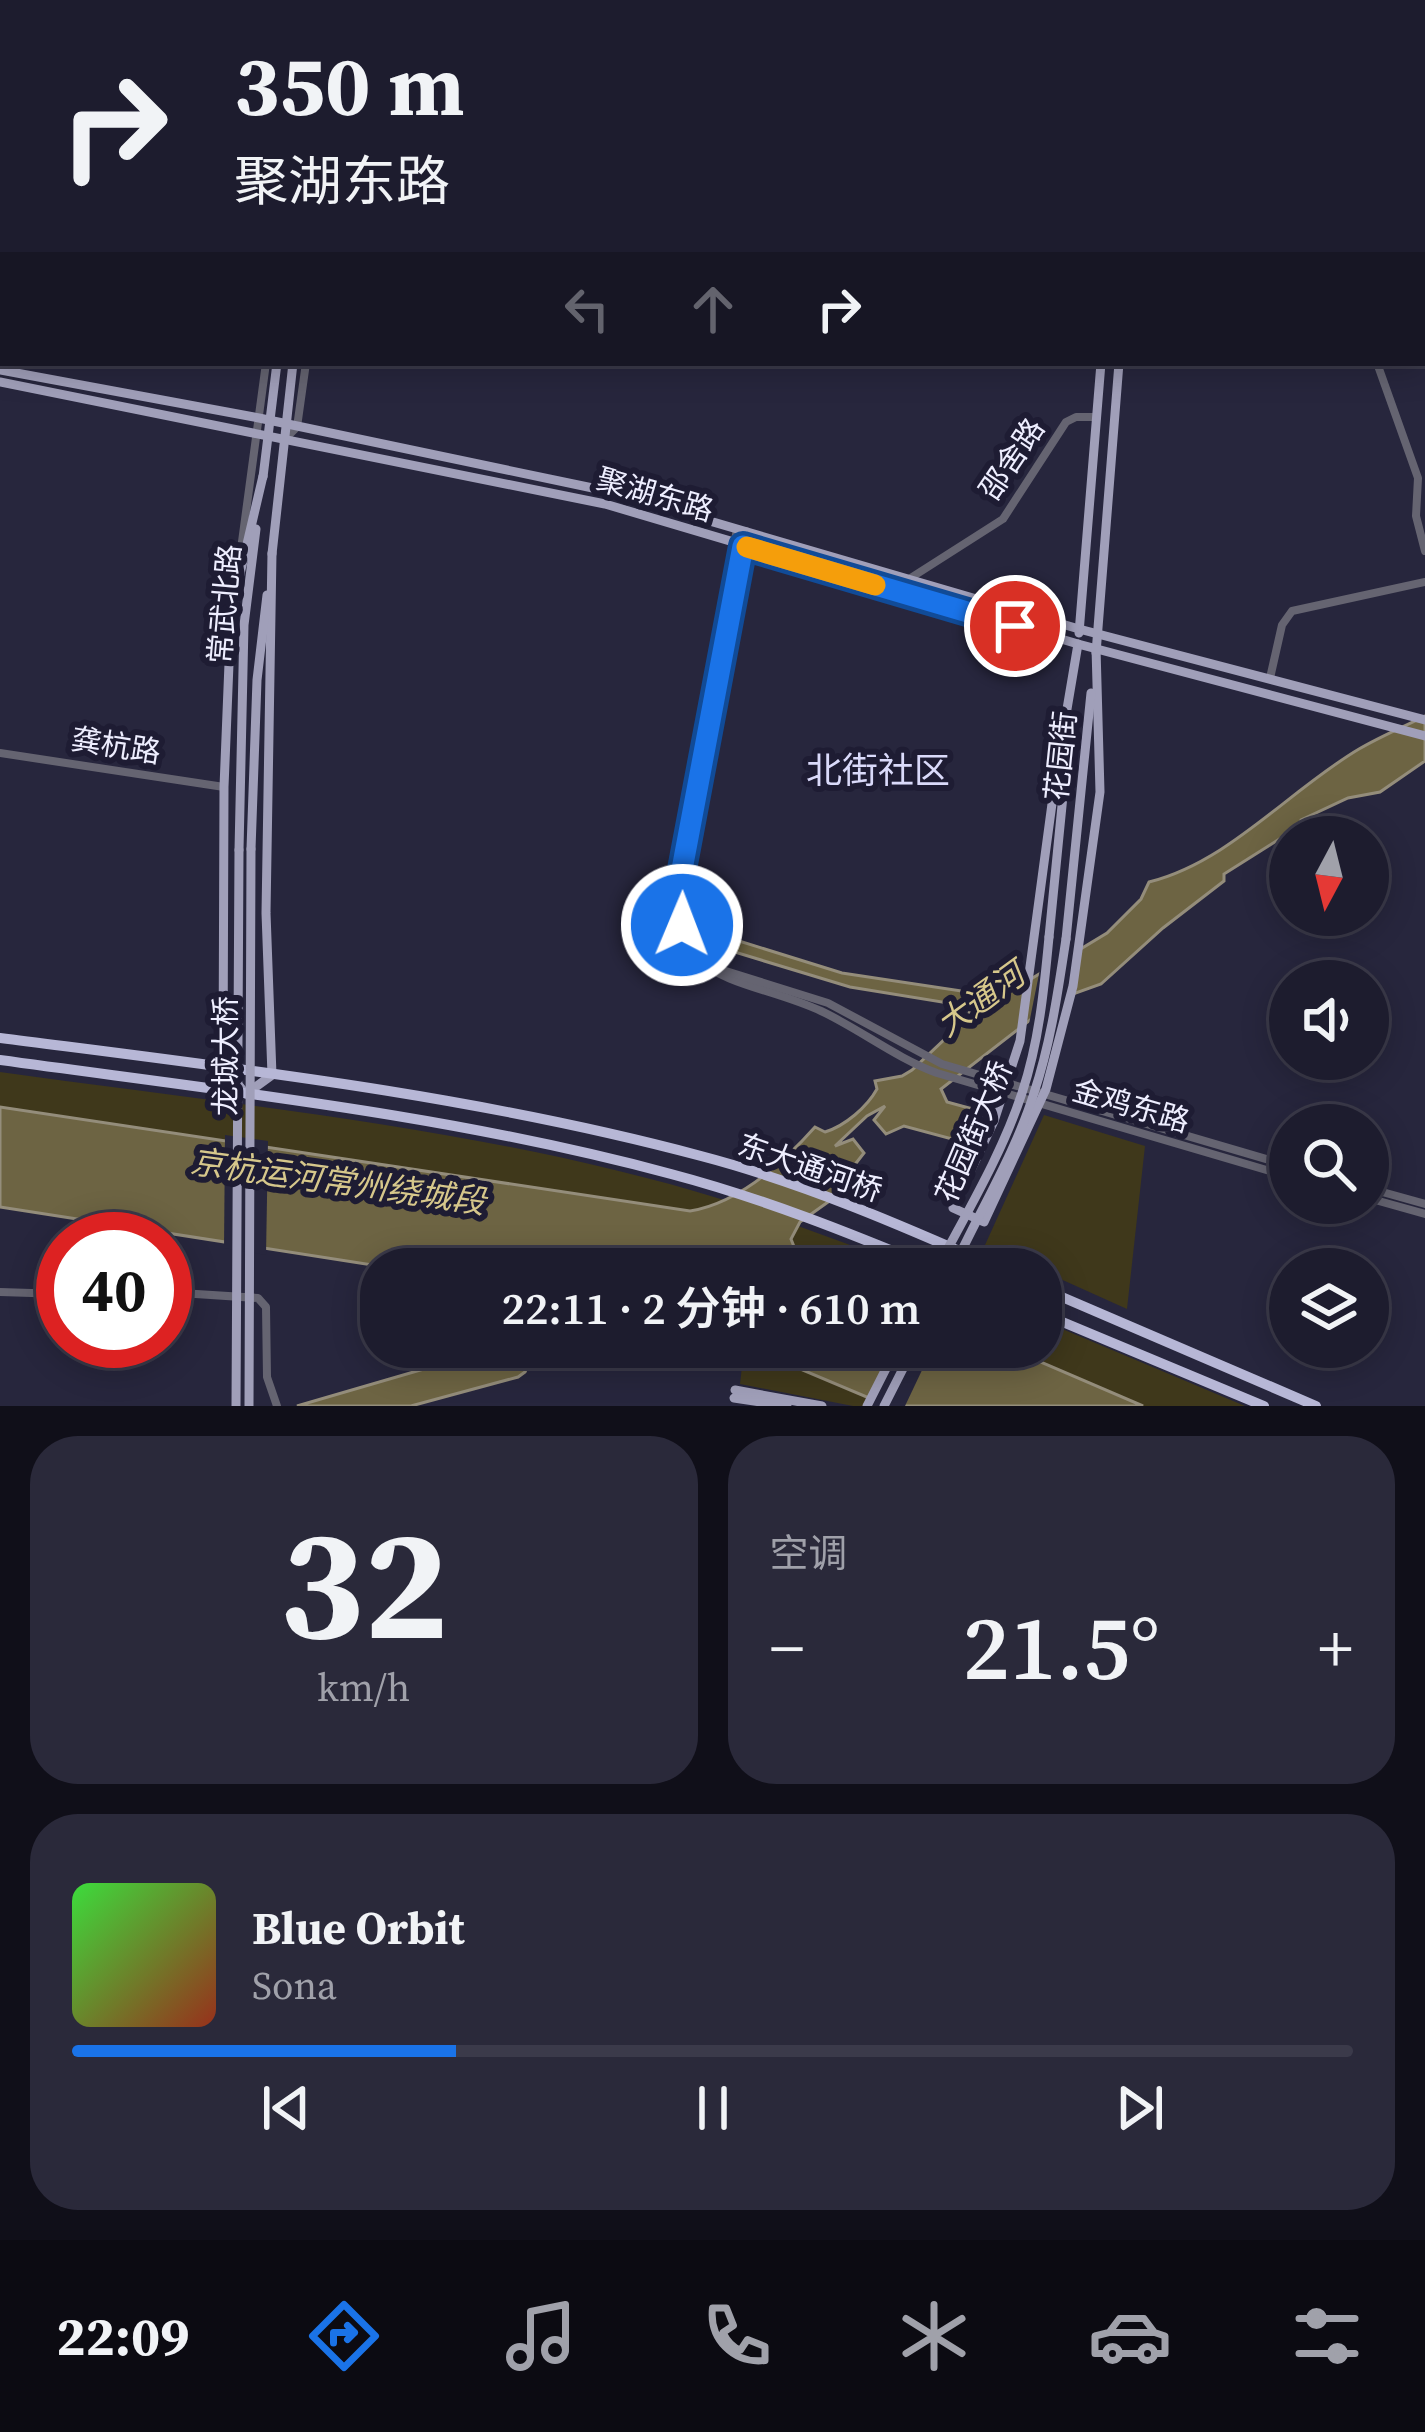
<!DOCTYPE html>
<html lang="zh">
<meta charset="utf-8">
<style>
body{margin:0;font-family:"Source Serif 4","Noto Sans SC",serif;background:#2a293a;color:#f1f3f6;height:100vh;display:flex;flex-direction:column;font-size:45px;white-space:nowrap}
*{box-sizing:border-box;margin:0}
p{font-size:39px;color:#a0a1aa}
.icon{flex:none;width:66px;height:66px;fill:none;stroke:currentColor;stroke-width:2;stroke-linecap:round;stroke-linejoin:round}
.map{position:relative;height:1406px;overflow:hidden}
.side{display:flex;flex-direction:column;gap:30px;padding:30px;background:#100f19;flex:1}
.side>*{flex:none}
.guide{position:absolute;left:0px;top:0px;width:1425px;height:366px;box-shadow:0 6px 30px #0003,0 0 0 3px #3b3a4a;background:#1d1c2e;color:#f1f3f6;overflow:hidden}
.needle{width:78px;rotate:187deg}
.controls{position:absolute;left:1269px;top:816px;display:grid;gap:24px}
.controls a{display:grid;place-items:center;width:120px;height:120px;border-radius:50%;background:#1d1c2e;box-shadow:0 6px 30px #0003,0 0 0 3px #3b3a4a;font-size:60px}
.speed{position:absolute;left:36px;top:1212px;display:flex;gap:24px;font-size:60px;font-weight:700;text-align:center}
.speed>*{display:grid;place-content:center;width:156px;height:156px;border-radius:50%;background:#1d1c2e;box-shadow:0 6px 30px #0003,0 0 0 3px #3b3a4a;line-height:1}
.speed .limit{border:18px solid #d22;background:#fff;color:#111}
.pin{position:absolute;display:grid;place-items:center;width:102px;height:102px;color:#fff;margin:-51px;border:6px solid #fff;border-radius:50%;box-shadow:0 3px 12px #0007}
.me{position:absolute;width:132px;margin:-66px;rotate:1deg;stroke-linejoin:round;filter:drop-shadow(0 0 9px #0008)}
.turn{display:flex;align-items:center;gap:42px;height:252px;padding:0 36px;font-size:54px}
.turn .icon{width:156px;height:156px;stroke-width:2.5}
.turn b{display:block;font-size:84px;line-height:102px}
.lanes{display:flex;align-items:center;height:114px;padding:0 36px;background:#0003;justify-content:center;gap:60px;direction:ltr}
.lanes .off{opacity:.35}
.big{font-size:90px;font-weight:600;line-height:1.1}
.side .widget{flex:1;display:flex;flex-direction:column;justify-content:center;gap:18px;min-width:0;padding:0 42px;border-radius:48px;background:#2a293a}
.side .dial{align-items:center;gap:0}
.dial b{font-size:156px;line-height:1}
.song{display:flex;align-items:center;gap:36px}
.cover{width:144px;height:144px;border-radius:18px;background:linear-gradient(135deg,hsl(120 70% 55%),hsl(10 70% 35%))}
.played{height:12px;border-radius:6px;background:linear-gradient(90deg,#1a73e8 30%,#3b3a4a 30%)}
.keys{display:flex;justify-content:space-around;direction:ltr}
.heat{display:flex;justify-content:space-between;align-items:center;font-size:66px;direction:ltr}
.side .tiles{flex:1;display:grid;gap:30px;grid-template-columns:1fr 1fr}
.widget:last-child{grid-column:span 2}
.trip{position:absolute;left:360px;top:1248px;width:702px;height:120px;border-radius:48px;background:#1d1c2e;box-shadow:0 6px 30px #0003,0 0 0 3px #3b3a4a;font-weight:600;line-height:120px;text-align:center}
.dock{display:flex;height:192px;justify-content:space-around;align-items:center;background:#0c0b12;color:#a0a1aa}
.dock .icon{width:84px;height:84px}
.dock .current{color:#1a73e8}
.dock b{font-size:54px;color:#f1f3f6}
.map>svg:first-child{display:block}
.green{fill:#3f381b}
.water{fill:#6d6443;stroke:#948d7b;stroke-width:3}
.pier{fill:#27263d}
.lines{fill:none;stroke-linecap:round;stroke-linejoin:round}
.minor{stroke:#656471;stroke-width:8}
.major{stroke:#a09fb9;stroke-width:9}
.highway{stroke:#b7b7d6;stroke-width:10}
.major-bridge{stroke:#a09fb9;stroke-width:9}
.route-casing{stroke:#114b97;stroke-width:30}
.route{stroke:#1a73e8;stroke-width:21}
.slow{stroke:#f59e0b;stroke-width:21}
.labels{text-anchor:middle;stroke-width:12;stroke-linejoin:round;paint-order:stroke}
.street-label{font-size:30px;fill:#eef;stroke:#1e1c33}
.water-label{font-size:33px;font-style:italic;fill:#d6c78b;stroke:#1e1c33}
.quarter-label{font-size:36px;fill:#dadafa;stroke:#1e1c33}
</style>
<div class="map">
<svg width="1425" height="1406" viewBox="0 0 1425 1406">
<rect width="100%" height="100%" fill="#27263d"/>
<g class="green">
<path d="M0 1072C242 1106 490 1128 724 1200L714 1207 691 1211 0 1107Z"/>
<polygon points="1044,1115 1145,1146 1127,1309 985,1245"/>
<polygon points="798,1226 916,1269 826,1269 797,1254 791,1239"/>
<polygon points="1041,1320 1245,1406 1143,1406 1006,1347 1041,1347"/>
<polygon points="694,1347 748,1347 888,1406 853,1406 740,1384 743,1357"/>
</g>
<g class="water">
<path d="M1425 716V761L1380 792 1348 798 1301 820 1300 826 1224 874V881L1163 928 1101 984 1056 1000 941 1089 947 1102 980 1111 966 1137 952 1139 904 1126 886 1134 874 1120 885 1106 867 1116 835 1146 853 1139 864 1153 853 1167 856 1182 800 1222 791 1239 797 1254 826 1269H398L0 1207V1107L690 1211C739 1203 783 1163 815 1127L825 1132C845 1126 867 1107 877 1089L875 1081 902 1076 912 1070 967 1018 970 1011 967 1006 850 987 728 950 736 940 842 973 1001 997 1107 933 1141 899 1149 882C1229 862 1288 791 1359 749 1379 737 1403 727 1425 716Z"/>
<polygon points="476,1347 536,1347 525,1372 518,1377 411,1406 297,1406 472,1355"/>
<polygon points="748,1347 1006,1347 1143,1406 888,1406"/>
</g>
<g class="pier">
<polygon points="1081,941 1070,1001 1028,1029 1041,964"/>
<polygon points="225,1135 268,1141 266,1255 224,1248"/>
<polygon points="892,1347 933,1347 905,1406 873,1406 865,1403"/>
</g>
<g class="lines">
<g class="minor">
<polyline points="1290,0 1292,3"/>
<polyline points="1355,0 1356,3"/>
<polyline points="307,3 308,0"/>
<polyline points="345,3 346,0"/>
<polyline points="838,3 838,0"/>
<polyline points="0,60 3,60"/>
<polyline points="1422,81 1425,87"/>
<polyline points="1422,197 1425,196"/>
<polyline points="1422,346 1425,348"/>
<polyline points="1377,363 1418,478 1416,516 1425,551"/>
<polyline points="285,439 297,427 306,363"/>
<path d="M737 529 673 877C664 986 748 977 821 1011 861 1030 896 1058 937 1073L1290 1177"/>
<polyline points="746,531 680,880 682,925 687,937 713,967 828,1003 942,1064 1290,1166"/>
<polyline points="239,564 266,363"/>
<polyline points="909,579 1003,519 1066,422 1076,417 1097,417"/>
<polyline points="1270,678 1282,625 1292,611 1425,582"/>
<polyline points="0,753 224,787"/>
<polyline points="1368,1188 1425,1204"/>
<polyline points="1368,1198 1425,1214"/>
<polyline points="0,1292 63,1294"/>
<polyline points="165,1292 258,1298 266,1307 267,1377 277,1406"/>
</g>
<g class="major">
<polyline points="320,3 320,0"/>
<polyline points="334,3 334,0"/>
<polyline points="1139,3 1139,0"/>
<polyline points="1153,3 1153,0"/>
<polyline points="0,370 259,418 607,491 1079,629 1425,720"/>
<polyline points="0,382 605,504 1078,644 1425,736"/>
<polyline points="263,476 235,595 230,639 224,787 223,1066 246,1094 272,1075 266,913 272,553"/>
<polyline points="263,477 277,363"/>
<polyline points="272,554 293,363"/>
<polyline points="1079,633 1101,363"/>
<polyline points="1078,644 1056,774 1020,1041 994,1121 953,1208 984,1222 1046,1089 1073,986 1100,792 1096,648"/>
<polyline points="1096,653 1119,363"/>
<polyline points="251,849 257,680 267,595"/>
<polyline points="239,850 244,625 256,529"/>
<polyline points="1049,937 1071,715"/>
<polyline points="1066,939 1091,693"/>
<polyline points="735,1390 822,1406"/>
<polyline points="734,1398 787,1406"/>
<polyline points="867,1406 897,1347"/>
<polyline points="884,1406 914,1347"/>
</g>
<g class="highway">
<path d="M0 1038C234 1068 473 1095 701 1156 804 1183 903 1226 1000 1269"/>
<path d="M0 1060C225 1091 452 1115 671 1174 762 1198 850 1233 936 1269"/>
<polyline points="1041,1288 1316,1406"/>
<polyline points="1041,1313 1264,1406"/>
</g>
<g class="major-bridge">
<path d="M937 1269C967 1212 1002 1154 1022 1093 1039 1042 1044 990 1049 937"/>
<path d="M953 1269C980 1210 1015 1154 1034 1093 1051 1042 1058 991 1066 939"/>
<polyline points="236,1406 239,850"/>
<polyline points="249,1406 251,849"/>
</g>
</g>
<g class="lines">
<defs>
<polyline id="route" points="682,925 680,880 743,546 1015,626"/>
</defs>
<use href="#route" class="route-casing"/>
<use href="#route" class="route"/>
<polyline class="slow" points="747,547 875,585"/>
</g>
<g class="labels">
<g class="street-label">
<text transform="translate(1012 459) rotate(-56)" y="10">邵舍路</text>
<text transform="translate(655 495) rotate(16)" y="10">聚湖东路</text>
<text transform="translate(225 604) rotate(-85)" y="10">常武北路</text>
<text transform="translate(116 746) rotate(9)" y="10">龚杭路</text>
<text transform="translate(1061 756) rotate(-84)" y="10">花园街</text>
<text transform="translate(226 1056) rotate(-90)" y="10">龙城大桥</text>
<text transform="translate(1131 1106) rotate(16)" y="10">金鸡东路</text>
<text transform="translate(974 1132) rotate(-67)" y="10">花园街大桥</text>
<text transform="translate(810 1168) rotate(19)" y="10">东大通河桥</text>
</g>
<g class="water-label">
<text transform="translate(980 999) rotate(-36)" y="12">大通河</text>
<text transform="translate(338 1181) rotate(8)" y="12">京杭运河常州绕城段</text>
</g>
<g class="quarter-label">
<text x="878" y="783">北街社区</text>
</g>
</g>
</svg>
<div class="controls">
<a><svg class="needle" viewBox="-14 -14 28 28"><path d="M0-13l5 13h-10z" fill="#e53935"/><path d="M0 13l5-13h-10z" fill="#a0a1aa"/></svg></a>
<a><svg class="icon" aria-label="sound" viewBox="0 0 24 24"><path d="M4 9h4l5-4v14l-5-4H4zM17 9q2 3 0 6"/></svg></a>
<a><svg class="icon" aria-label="search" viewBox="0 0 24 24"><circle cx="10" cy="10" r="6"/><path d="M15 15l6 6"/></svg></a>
<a><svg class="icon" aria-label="layers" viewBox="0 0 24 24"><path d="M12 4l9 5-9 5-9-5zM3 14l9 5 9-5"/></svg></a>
</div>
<div class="speed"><div class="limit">40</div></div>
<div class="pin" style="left:1015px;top:626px;background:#d93025"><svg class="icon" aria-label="arrive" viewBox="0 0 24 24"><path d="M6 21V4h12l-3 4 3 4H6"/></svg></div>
<svg class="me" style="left:682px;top:925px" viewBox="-20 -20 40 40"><circle r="17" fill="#1a73e8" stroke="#fff" stroke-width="3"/><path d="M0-11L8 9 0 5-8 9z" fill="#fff"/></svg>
<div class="trip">22:11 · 2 分钟 · 610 m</div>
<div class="guide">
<div class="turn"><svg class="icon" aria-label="right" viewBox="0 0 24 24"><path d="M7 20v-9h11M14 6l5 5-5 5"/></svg><div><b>350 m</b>聚湖东路</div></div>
<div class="lanes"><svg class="icon off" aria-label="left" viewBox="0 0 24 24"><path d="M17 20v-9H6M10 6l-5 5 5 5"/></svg><svg class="icon off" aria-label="ahead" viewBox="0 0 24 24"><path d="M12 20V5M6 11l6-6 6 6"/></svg><svg class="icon" aria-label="right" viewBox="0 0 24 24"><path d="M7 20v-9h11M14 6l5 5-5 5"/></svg></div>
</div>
</div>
<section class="side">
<div class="tiles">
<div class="widget dial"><b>32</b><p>km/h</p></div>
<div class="widget"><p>空调</p>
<div class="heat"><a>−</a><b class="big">21.5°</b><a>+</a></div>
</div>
<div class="widget">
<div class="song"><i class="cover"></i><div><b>Blue Orbit</b><p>Sona</p></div></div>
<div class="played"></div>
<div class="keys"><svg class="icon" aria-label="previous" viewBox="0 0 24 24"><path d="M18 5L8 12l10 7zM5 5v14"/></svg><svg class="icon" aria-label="pause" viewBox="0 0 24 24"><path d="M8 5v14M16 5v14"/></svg><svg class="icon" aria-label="next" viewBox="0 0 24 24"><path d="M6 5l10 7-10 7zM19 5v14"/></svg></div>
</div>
</div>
</section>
<nav class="dock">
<b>22:09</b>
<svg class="icon current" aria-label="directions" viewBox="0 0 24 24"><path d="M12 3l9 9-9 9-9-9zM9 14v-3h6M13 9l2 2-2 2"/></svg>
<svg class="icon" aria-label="music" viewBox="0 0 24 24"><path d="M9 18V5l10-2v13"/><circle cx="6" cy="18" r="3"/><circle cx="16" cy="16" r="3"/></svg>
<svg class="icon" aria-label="phone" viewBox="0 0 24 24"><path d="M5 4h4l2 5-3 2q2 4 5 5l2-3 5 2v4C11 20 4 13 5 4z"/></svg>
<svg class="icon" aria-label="climate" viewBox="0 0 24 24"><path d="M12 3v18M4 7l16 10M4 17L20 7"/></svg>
<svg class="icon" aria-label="car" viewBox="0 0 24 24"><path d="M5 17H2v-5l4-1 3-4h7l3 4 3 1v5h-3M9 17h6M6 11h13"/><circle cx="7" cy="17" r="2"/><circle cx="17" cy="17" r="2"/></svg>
<svg class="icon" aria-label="filters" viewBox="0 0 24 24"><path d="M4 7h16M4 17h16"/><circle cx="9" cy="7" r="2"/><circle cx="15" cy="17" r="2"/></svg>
</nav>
